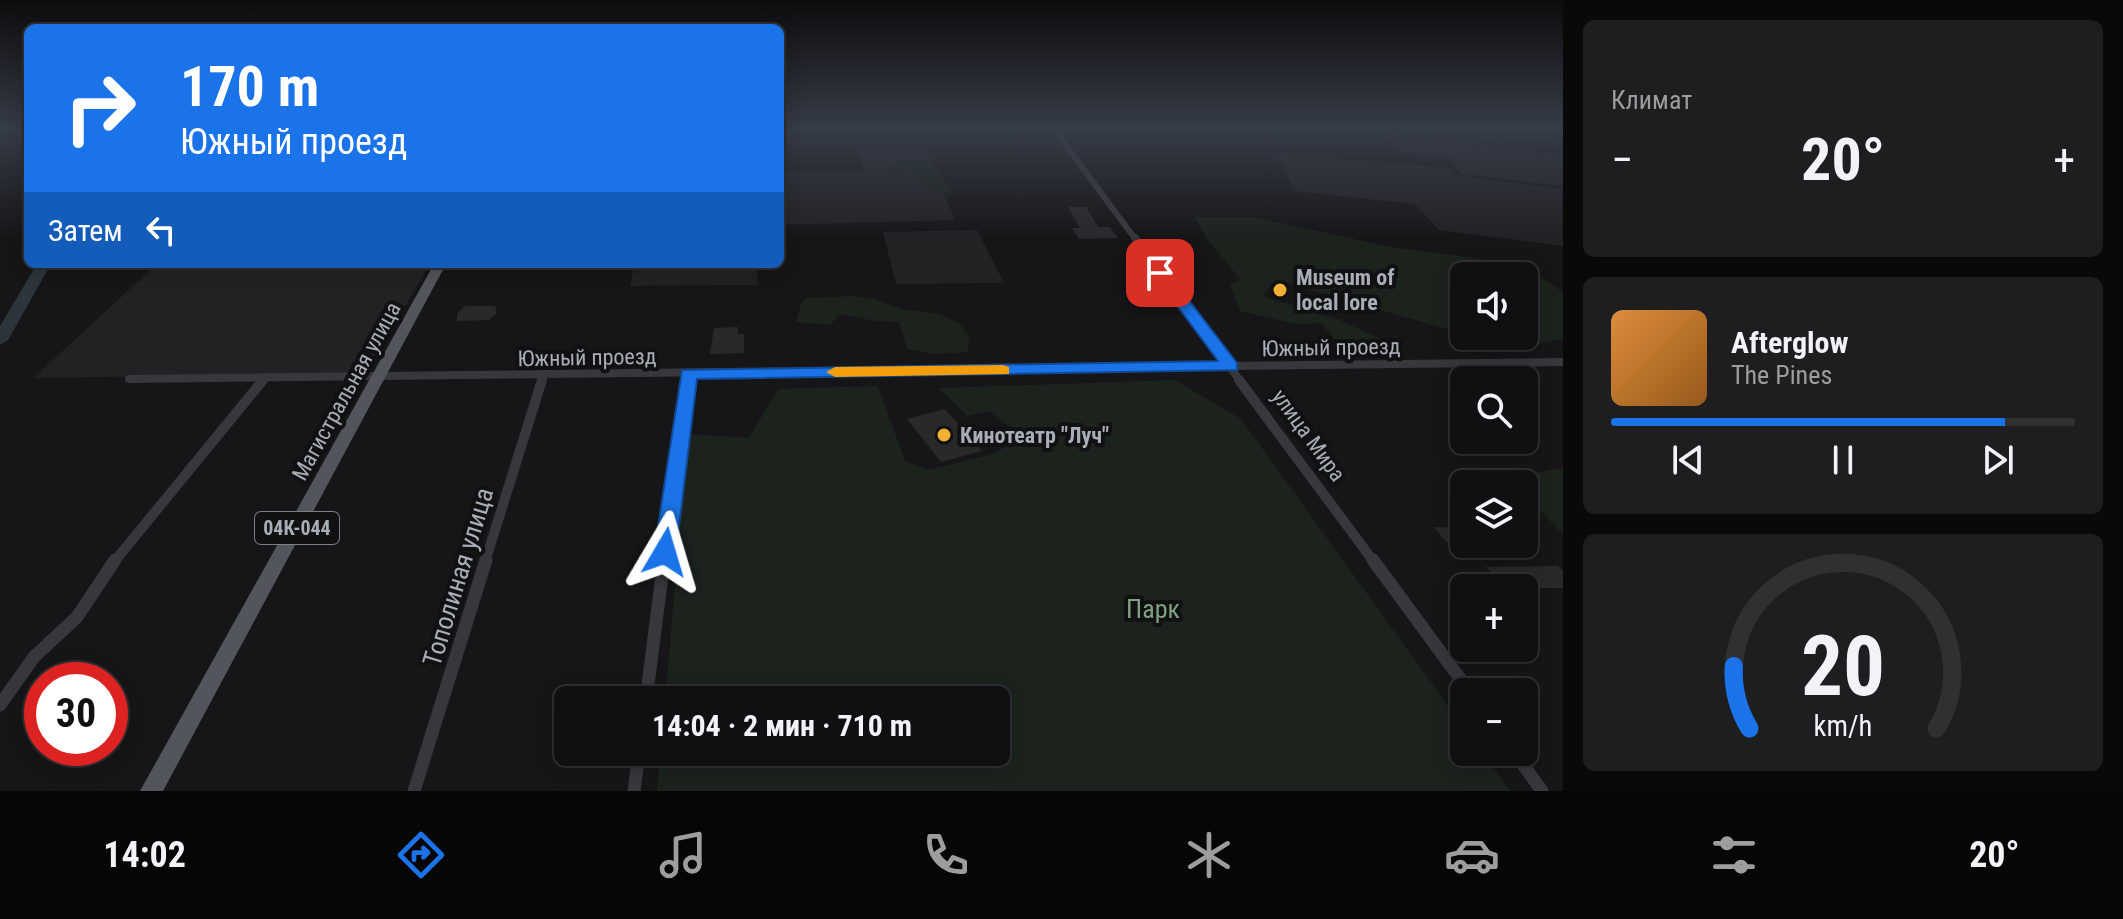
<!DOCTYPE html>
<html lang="ru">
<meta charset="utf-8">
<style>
body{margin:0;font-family:"Roboto Condensed",sans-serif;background:#1e1e20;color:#f1f3f6;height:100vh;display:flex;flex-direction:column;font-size:30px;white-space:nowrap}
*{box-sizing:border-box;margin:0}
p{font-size:26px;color:#9c9d9f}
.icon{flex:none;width:44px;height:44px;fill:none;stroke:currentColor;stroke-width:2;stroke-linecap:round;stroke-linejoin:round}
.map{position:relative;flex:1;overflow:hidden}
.drawer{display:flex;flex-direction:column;gap:20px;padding:20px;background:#09090a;width:560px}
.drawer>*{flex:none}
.hud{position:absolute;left:24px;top:24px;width:760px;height:244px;border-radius:12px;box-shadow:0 4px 20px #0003,0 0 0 2px #303032;background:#1a73e8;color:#fff;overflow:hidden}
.buttons{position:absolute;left:1450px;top:262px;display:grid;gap:16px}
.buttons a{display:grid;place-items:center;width:88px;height:88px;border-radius:12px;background:#101012;box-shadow:0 4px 20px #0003,0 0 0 2px #303032;font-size:40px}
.speed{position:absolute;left:24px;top:662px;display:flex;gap:16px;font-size:40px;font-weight:700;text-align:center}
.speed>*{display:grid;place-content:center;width:104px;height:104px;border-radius:50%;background:#101012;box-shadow:0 4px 20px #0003,0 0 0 2px #303032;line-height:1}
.speed .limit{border:12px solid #d22;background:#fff;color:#111}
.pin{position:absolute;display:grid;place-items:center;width:68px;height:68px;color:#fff;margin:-34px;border-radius:16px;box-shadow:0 4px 12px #0006}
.me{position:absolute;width:88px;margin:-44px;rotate:7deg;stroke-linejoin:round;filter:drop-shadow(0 0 6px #0008)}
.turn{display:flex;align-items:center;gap:28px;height:168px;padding:0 24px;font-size:36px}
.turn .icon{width:104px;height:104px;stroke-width:2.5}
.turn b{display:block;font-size:56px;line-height:68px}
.then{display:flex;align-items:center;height:76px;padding:0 24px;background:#0003;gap:16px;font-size:30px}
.big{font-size:60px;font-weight:700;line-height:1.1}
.drawer .tile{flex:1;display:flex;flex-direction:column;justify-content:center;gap:12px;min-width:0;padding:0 28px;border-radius:12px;background:#1e1e20}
.drawer .dial{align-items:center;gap:0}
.dial svg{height:208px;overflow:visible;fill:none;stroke:#303032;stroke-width:7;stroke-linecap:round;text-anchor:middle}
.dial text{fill:#f1f3f6;stroke:none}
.song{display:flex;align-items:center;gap:24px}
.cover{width:96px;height:96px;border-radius:12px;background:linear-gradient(135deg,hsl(30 70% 55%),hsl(30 70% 35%))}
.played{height:8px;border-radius:4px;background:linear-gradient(90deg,#1a73e8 85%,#303032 85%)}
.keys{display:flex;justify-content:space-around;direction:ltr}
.heat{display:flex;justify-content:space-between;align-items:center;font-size:44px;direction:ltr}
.trip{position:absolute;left:554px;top:686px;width:456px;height:80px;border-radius:12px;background:#101012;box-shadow:0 4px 20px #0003,0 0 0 2px #303032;font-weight:700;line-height:80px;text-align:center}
.tab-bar{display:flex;height:128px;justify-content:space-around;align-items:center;background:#060607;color:#9c9d9f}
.tab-bar .icon{width:56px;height:56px}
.tab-bar .active{color:#1a73e8}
.tab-bar b{font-size:36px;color:#f1f3f6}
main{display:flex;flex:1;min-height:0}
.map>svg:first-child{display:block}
.built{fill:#222225}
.green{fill:#1c231d}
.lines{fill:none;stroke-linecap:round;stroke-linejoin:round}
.river{fill:#2c353c;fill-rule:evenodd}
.building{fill:#29292c}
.minor-far3{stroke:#37383d;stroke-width:6}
.minor-far2{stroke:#37383d;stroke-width:8}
.minor-far1{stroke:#37383d;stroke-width:10}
.minor{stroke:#37383d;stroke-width:13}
.tertiary{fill:#37383d;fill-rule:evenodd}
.primary{fill:#53555c;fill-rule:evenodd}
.route{fill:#1a73e8;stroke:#114b97;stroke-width:2}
.slow{fill:#f59e0b}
.poi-dot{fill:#f2b134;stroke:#111113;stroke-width:3}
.labels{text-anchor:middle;stroke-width:8;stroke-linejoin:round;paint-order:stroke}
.shield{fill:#111113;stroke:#7b7e86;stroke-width:2}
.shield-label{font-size:20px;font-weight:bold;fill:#a8adb8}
.poi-label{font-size:22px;font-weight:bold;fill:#a8adb8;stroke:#111113;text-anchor:start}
.street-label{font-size:22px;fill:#a8adb8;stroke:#111113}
.near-street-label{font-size:26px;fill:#a8adb8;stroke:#111113}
.near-park-label{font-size:26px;fill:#7fa381;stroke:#111113}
</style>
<main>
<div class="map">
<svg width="1563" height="791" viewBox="0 0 1563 791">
<rect width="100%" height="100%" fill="#161618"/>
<g class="built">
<polygon points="1388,133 1563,156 1563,186 1461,174 1449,157 1395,151"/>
<polygon points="927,150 955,220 780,225 780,171 863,171 860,151"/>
<polygon points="1276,154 1449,168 1455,175 1562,189 1563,246 1439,230 1415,204 1295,191"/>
<polygon points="977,230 1004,283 896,284 883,232"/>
<polygon points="157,264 430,264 366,373 33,378"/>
<polygon points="634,264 757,264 757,285 630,286"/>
</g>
<g class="green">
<polygon points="1452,128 1540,128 1551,137 1499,143"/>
<polygon points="898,159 930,162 951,189 950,194 932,191 919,183 923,178 888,169"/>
<polygon points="1195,217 1251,217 1391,247 1481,259 1536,274 1563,292 1563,339 1513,348 1491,336 1524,336 1524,276 1464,276 1464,334 1276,280 1262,296 1337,319 1407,351 1347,353 1321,323 1295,324 1240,311 1230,285 1240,279 1206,238"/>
<polygon points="854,296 874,299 905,310 940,314 959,323 969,336 968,352 934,354 907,349 899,322 875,321 840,314 830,325 796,322 802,301 807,298"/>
<polygon points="1175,380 1241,419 1464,728 1464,752 1482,752 1510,791 657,791 660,752 996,752 996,700 665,700 688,434 749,438 778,389 878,386 905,461 929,470 993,454 1022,437 989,411 967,416 939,388"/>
<polygon points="1563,468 1563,534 1524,494 1524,484 1513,484 1505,477"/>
</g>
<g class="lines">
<polygon class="river" points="37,264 51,264 8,340 0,345 0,326"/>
</g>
<g class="building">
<polygon points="1068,207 1086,207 1098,227 1110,227 1118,238 1079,239 1072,228 1080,228"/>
<polygon points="465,306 495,306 497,313 489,320 457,321 457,314"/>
<polygon points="738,327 738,334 744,334 744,353 710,354 714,328"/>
<polygon points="945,409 982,451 941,462 907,419"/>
<polygon points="1434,527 1464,528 1464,542 1446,542"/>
<polygon points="1558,566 1563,571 1563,588 1504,588 1486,567"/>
</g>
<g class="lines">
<polyline class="minor-far3" points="1053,128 1136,240"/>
<g class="minor-far2">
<polyline points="1135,238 1241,382"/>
<polyline points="129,379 1563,362"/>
<polyline points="261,382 264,379"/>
<polyline points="542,382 544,375"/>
<polyline points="688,382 689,373"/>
</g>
<g class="minor-far1">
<polyline points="1239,380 1374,562"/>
<polyline points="114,562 263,380"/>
<polyline points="485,562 542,380"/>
<polyline points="664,562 688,380"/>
</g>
<g class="minor">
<polyline points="1373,560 1470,692"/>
<polyline points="646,700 664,560"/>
<polyline points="0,705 34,657 77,617 115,560"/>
<polyline points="1514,752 1542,791"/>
<polyline points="414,791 486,560"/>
<polyline points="634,791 639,752"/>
</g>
<polygon class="tertiary" points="1551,128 1559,128 1563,130 1563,135"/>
<polygon class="primary" points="434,264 446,264 163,791 140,791"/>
</g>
<linearGradient id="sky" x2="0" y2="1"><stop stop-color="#0c0c0d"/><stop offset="0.54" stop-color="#363c48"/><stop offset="1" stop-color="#363c48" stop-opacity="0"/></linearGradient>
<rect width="1563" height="239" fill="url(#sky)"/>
<polygon class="route" points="1155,269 1165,269 1237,363 1237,370 697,379 676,552 673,558 657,558 654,552 682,370 1218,361 1155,276"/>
<polygon class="slow" points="1003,365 1009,367 1009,374 835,377 826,372 835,367"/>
<g class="poi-dot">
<circle cx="1280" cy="290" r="8"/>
<circle cx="944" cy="435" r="8"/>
</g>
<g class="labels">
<rect class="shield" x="255" y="512" width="84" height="32" rx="6"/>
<g class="shield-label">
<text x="297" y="535">04К-044</text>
</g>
<g class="poi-label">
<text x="1296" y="285">Museum of<tspan x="1296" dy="25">local lore</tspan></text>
<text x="960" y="443">Кинотеатр "Луч"</text>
</g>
<g class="street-label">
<text transform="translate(1331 347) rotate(-1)" y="8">Южный проезд</text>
<text transform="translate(587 357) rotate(-1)" y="8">Южный проезд</text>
<text transform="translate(346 391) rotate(-61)" y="8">Магистральная улица</text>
<text transform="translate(1309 435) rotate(54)" y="8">улица Мира</text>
</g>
<g class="near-street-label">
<text transform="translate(458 577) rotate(-73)" y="9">Тополиная улица</text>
</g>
<g class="near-park-label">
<text x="1153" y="618">Парк</text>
</g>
</g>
</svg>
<div class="buttons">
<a><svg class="icon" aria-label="sound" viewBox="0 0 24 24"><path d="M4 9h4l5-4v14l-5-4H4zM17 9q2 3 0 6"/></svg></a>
<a><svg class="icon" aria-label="search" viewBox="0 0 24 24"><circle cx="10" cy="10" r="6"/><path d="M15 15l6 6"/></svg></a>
<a><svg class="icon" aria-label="layers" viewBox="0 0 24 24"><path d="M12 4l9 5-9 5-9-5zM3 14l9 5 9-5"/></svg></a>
<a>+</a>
<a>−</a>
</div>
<div class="speed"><div class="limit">30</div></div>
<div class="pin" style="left:1160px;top:273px;background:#d93025"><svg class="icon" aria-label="arrive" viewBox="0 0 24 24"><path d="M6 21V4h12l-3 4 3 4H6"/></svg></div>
<svg class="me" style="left:665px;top:552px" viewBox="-20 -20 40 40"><path d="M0-17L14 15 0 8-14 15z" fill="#1a73e8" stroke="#fff" stroke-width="4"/></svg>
<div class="trip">14:04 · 2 мин · 710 m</div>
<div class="hud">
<div class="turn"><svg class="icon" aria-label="right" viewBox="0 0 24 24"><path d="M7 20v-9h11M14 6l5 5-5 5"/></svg><div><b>170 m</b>Южный проезд</div></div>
<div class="then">Затем<svg class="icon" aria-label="left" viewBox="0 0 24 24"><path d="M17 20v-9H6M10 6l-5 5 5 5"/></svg></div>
</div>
</div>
<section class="drawer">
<div class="tile"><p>Климат</p>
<div class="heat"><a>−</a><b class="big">20°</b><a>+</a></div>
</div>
<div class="tile">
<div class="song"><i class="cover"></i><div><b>Afterglow</b><p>The Pines</p></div></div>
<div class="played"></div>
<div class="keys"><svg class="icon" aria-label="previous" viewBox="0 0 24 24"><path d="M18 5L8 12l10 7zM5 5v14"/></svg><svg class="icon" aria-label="pause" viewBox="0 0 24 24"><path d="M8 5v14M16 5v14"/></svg><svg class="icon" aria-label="next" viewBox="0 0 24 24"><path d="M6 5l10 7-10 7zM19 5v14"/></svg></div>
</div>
<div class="tile dial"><svg viewBox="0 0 100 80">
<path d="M14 69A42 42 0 1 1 86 69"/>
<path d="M14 69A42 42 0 0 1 8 45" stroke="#1a73e8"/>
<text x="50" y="56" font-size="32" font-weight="700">20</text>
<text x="50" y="72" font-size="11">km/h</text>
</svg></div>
</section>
</main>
<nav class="tab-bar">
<b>14:02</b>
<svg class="icon active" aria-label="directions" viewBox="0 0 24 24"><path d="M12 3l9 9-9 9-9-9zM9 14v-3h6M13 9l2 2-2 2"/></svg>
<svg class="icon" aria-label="music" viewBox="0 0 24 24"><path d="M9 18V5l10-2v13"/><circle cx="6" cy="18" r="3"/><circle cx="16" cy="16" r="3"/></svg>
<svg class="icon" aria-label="phone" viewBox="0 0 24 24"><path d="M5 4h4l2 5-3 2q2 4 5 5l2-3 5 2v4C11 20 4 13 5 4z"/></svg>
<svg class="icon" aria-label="climate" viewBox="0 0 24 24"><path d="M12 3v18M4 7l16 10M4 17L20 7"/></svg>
<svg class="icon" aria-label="car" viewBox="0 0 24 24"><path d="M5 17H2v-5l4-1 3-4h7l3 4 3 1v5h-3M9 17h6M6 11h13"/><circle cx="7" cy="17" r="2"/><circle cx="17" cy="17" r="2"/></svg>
<svg class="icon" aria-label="filters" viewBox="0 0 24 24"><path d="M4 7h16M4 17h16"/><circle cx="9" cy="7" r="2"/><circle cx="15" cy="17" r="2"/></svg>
<b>20°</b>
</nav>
